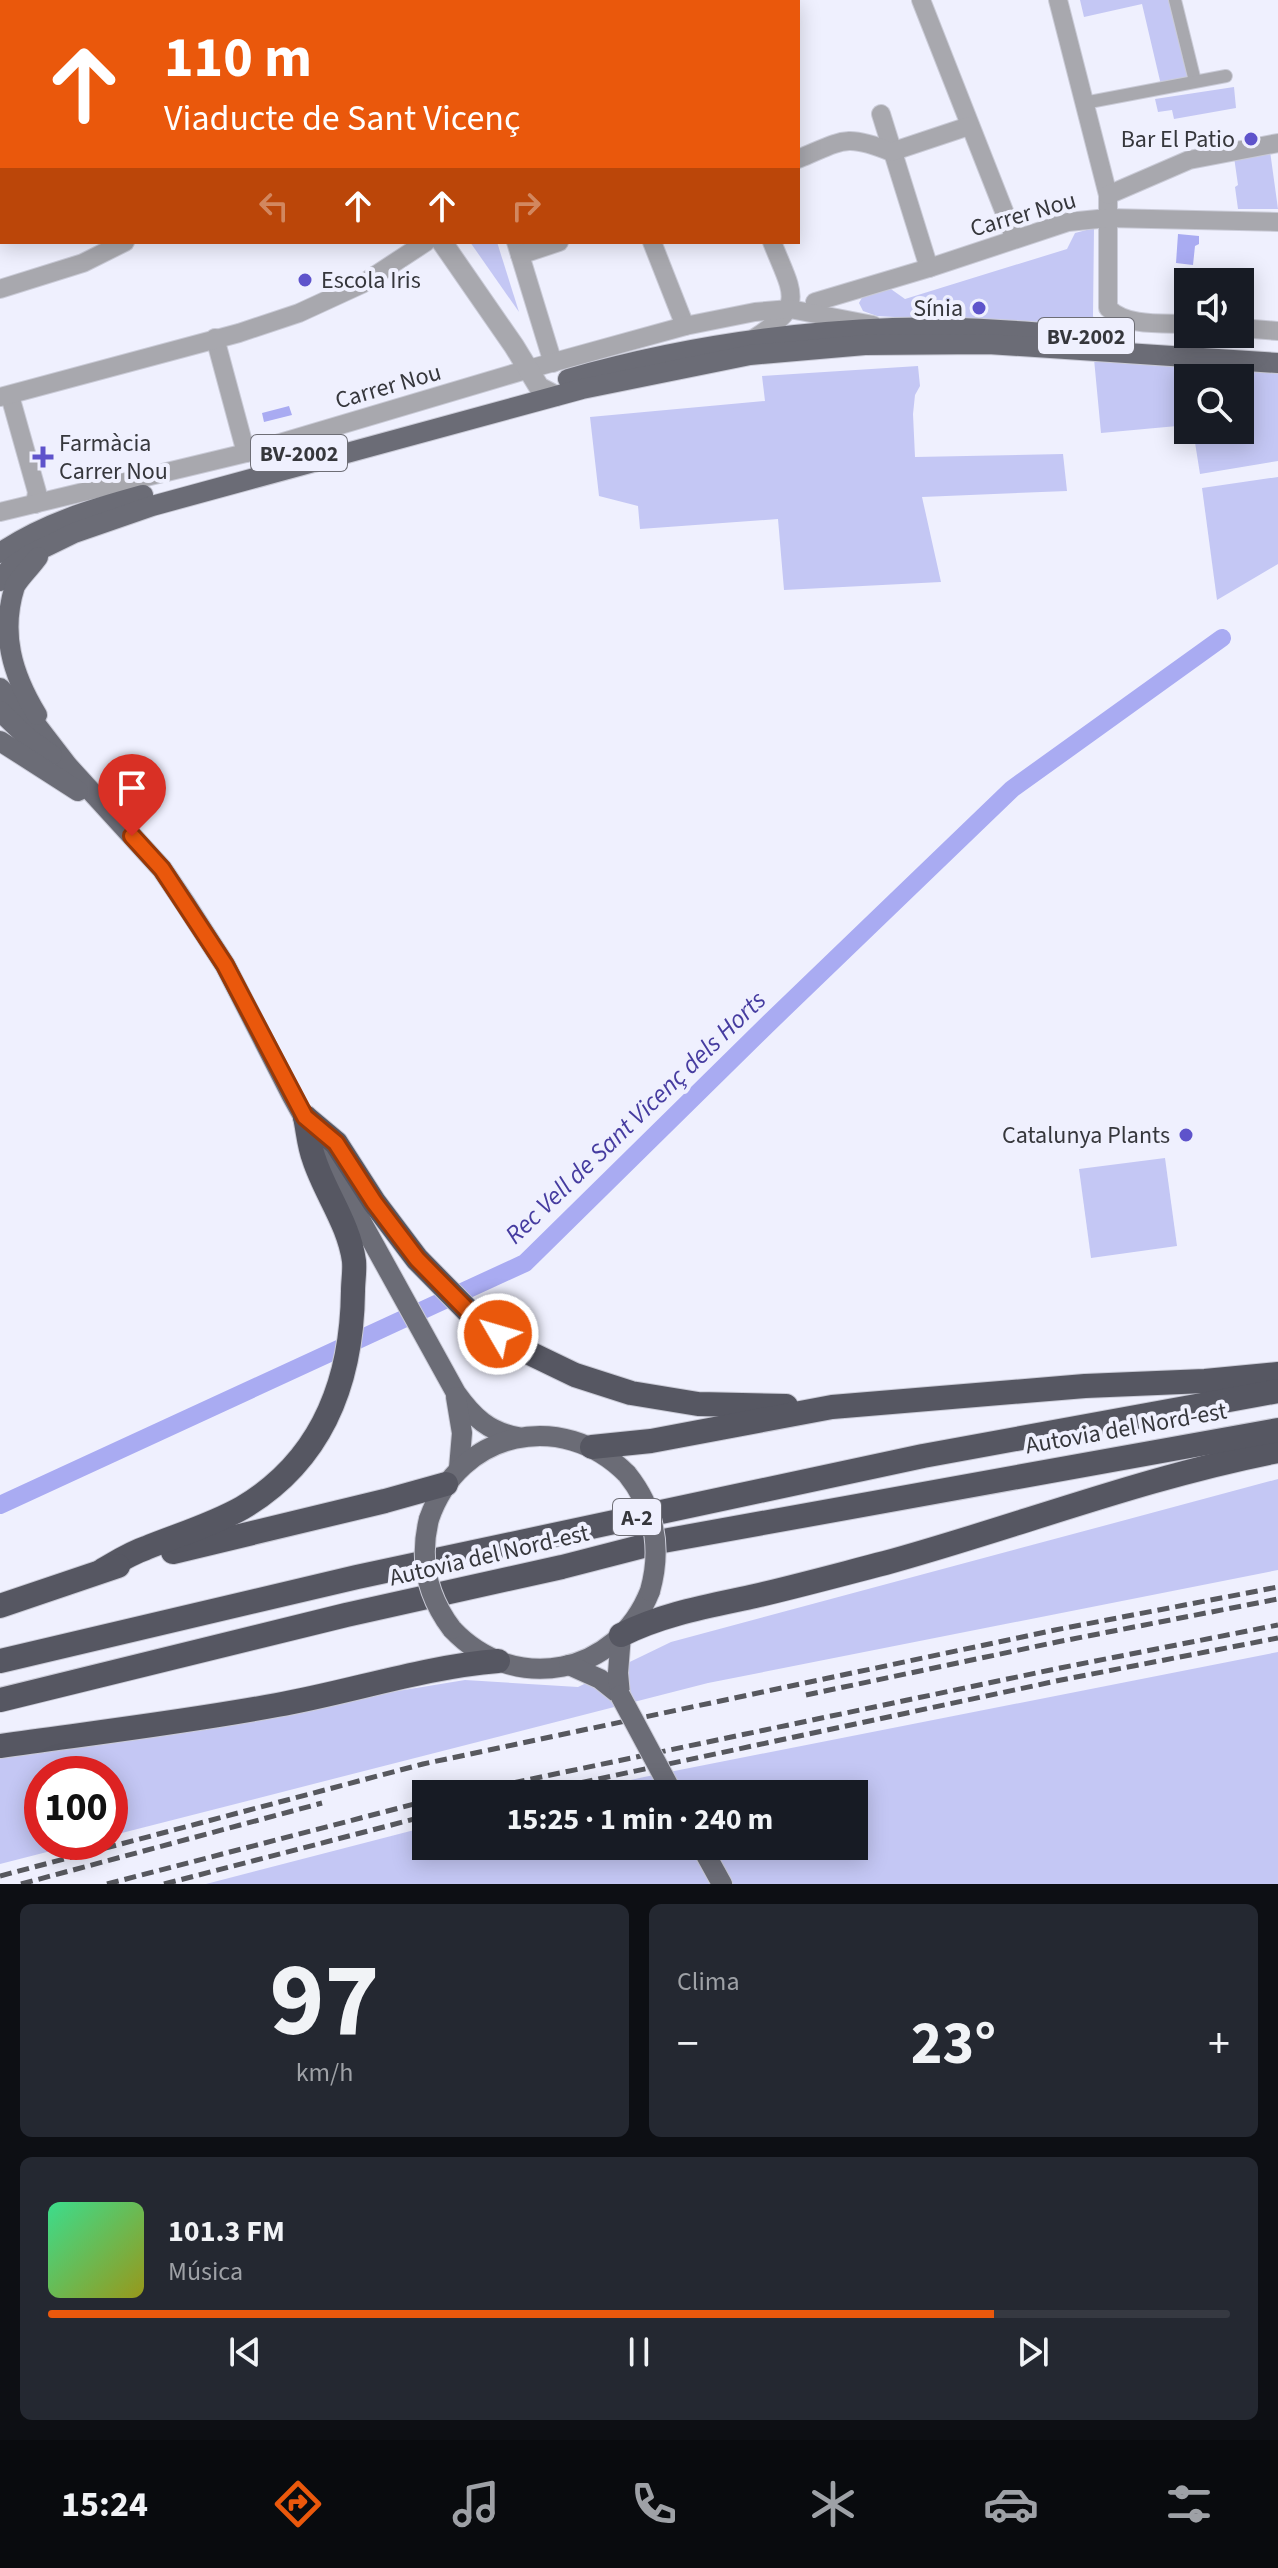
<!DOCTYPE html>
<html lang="es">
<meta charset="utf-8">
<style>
body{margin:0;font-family:"Source Sans 3",sans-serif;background:#242831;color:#f1f3f6;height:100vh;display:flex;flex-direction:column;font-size:30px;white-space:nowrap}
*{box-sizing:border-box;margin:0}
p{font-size:26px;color:#9ea1a6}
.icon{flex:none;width:44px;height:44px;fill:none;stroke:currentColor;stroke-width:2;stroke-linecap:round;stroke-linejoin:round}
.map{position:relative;height:1884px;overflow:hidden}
.side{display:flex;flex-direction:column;gap:20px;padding:20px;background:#0d0f14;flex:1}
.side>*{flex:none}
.hud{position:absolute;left:0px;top:0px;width:800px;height:244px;box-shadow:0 4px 20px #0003;background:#ea580c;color:#fff;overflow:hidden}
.buttons{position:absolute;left:1174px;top:268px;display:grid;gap:16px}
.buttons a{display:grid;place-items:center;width:80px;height:80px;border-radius:0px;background:#171b24;box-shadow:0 4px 20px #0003;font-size:40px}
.speed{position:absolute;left:24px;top:1756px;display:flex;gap:16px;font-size:40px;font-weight:700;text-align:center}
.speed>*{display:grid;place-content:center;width:104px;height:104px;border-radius:50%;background:#171b24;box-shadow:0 4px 20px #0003;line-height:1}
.speed .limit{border:12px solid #d22;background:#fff;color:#111}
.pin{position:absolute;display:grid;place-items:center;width:68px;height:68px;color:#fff;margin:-82px -34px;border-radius:50% 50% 50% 0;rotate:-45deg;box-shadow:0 0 8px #0007}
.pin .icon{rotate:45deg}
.me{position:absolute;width:88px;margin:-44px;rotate:308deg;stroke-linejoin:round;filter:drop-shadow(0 0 6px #0008)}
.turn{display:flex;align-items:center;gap:28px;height:168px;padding:0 32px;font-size:36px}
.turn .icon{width:104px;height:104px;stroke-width:2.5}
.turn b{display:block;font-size:56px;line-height:68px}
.lanes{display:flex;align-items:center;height:76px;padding:0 32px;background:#0003;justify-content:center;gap:40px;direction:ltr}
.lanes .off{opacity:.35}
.big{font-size:60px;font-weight:700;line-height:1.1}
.side .widget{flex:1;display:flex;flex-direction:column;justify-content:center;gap:12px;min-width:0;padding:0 28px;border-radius:12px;background:#242831}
.side .dial{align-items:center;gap:0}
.dial b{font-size:104px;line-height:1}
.song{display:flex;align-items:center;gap:24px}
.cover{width:96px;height:96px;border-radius:12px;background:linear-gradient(135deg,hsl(150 70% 55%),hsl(60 70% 35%))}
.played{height:8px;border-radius:4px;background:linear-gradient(90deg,#ea580c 80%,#363941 80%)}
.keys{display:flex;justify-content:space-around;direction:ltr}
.heat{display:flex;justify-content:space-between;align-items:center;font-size:44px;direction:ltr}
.side .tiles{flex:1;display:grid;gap:20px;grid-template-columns:1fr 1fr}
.widget:last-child{grid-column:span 2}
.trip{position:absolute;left:412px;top:1780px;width:456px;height:80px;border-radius:0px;background:#171b24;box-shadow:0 4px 20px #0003;font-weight:700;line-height:80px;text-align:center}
.tab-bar{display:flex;height:128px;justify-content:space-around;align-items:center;background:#090b0e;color:#9ea1a6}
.tab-bar .icon{width:56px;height:56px}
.tab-bar .current{color:#ea580c}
.tab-bar b{font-size:36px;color:#f1f3f6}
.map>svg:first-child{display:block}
.green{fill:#c4c7f4}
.forest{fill:#a9abf2}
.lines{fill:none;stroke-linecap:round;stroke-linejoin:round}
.canal{stroke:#a9abf2;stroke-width:18}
.pedestrian-casing{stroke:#cacbd7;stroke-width:14}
.minor-casing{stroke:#cacbd7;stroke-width:20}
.tertiary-casing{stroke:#cacbd7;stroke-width:22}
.primary-casing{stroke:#cacbd7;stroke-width:22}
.motorway-casing{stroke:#cacbd7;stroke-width:26}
.pedestrian{stroke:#a8a8ae;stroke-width:12}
.minor{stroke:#a8a8ae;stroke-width:18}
.tertiary{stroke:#a8a8ae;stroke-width:20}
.primary{stroke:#6b6c76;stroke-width:20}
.motorway{stroke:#565762;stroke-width:24}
.rail{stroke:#57585e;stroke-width:5;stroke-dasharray:12 6;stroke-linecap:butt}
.primary-bridge-casing{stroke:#cacbd7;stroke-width:22;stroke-linecap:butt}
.primary-bridge{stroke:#6b6c76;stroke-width:20}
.route-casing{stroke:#983908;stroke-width:20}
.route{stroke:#ea580c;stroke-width:14}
.poi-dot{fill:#5e53cb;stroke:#eff0fe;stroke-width:3}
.labels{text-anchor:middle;stroke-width:8;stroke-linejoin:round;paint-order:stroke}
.shield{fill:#eff0fe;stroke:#6e6e76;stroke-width:2}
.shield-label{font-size:22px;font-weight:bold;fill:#36373c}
.poi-label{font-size:24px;fill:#36373c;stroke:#eff0fe;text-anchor:end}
.street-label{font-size:24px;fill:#36373c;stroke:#eff0fe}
.water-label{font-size:26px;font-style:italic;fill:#463ca0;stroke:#eff0fe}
</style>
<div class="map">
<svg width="1278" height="1884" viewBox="0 0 1278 1884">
<rect width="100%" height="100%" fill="#eff0fe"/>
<g class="green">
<polygon points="1080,0 1173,0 1193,78 1161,85 1142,4 1084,17"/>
<polygon points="1234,87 1236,108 1174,119 1172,110 1158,112 1155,99"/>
<polygon points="1270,151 1278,209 1238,209 1235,187 1238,185 1234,157"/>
<polygon points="1094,228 1093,316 1097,329 877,316 863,311 859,303 864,294 888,287 905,299 1067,249 1075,233"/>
<polygon points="470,242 497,242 519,312"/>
<polygon points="1094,359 1278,372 1278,461 1200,474 1193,430 1240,430 1240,378 1188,378 1188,425 1101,433"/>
<polygon points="918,366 920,386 915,395 913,414 915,457 1063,454 1067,491 922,497 941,582 784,590 778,519 640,529 638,506 599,496 590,417 765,401 762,376"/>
<polygon points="1278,477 1278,564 1217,600 1202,488"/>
<polygon points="1165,1158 1177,1246 1091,1258 1079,1169"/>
<polygon points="1278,1479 1278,1570 708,1683 110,1836 110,1774 42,1774 42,1842 86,1842 0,1864 0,1756 465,1680 578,1687 671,1642"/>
<polygon points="1278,1652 1278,1884 206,1884 426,1827 426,1846 854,1846 854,1794 569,1794 644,1777"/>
</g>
<g class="forest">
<polygon points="1178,234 1199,236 1199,244 1195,246 1193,265 1176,263"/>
<polygon points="289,406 292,415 264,422 262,413"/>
</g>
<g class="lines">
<polyline class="canal" points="0,1505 525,1263 769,1023 1012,789 1222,638"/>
<defs>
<g id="pedestrian">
<polyline points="1175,0 1195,81"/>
<polyline points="1084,103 1226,76"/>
</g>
<g id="minor">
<polyline points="166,0 167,2"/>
<polyline points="674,0 675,2"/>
<polyline points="921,0 1015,239"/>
<path d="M1058 0 1108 195V308C1127 327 1162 323 1188 324"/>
<polyline points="256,2 258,0"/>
<polyline points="0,105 2,105"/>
<polyline points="881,114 929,268"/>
<path d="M798 159C842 141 845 133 891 152L969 126"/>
<polyline points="1108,195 1189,160 1278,143"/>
<polyline points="516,242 553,363"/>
<polyline points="652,242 685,326"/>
<polyline points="520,255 559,242"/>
<polyline points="0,289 83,263 125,242"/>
<polyline points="815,302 929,268 1068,222 1108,218 1278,222"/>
<polyline points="1240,328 1278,331"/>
<polyline points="215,338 246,453"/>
<path d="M753 339C807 305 793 295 772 242"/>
<polyline points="10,396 37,492 35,504"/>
<polyline points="0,397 239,333 299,313 362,284 426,242"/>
<polyline points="0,512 246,453 529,369 685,326 755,312 790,309 873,325"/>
</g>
<g id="tertiary">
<polyline points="481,2 484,0"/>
<polyline points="442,242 514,346 539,387 556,396"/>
</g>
<g id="primary">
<path d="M568 379C673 349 783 332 893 328 964 326 1036 332 1106 338"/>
<path d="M0 553C44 523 92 509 143 495"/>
<polyline points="0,581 10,568 29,555 74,533 152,506 582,389 750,355 865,345 988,344 1278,363"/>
<path d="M0 688 38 727 68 766 162 869 185 903 225 965 292 1096 456 1393C473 1417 489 1432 518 1437"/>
<polyline points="0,711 29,739 52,755"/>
<path d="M37 715C12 674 0 633 15 586 21 576 31 567 38 557"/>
<polyline points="0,741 78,791"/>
<polyline points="456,1397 462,1433 459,1468"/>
<path d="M429 1519C459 1431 562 1408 627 1474"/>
<path d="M452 1629C515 1696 617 1675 650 1591"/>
<polyline points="569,1665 600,1679 620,1695"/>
<polyline points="620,1695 618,1673 621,1635"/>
<polyline points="701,1846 722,1884"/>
</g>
<g id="motorway">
<polyline points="305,1117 336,1143 374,1202 417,1259 477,1320 519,1348 575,1375 631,1393 698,1404 786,1406"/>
<polyline points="592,1447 651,1441 832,1407 1085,1386 1205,1381 1278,1374"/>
<polyline points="173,1552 385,1501 446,1484"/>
<path d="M103 1570C117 1562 131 1553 146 1548 178 1535 212 1525 242 1508 323 1460 352 1381 353 1291 353 1281 355 1271 354 1261 349 1224 325 1193 314 1159 309 1146 308 1131 305 1117"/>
<polyline points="0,1606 118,1566"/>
<path d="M621 1635C662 1614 709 1606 755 1596 798 1586 842 1574 885 1563 1016 1527 1144 1477 1278 1451"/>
<polyline points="0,1661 357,1577 923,1456 1278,1391"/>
<polyline points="0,1700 346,1615 562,1567 663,1541 1278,1430"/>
<path d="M0 1746C92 1733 186 1722 277 1705 351 1692 423 1667 498 1661"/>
</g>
</defs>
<use href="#pedestrian" class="pedestrian-casing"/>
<use href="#minor" class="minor-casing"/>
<use href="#tertiary" class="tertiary-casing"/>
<use href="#primary" class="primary-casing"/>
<use href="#motorway" class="motorway-casing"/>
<use href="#pedestrian" class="pedestrian"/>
<use href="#minor" class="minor"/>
<use href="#tertiary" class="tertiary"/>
<use href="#primary" class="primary"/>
<use href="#motorway" class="motorway"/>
<g class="rail">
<polyline points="378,2 382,0"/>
<polyline points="401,2 405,0"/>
<polyline points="0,152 2,151"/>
<polyline points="0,169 2,168"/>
<polyline points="806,1695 1057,1642 1278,1599"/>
<polyline points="460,1794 1060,1668 1278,1625"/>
<polyline points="528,1794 1061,1680 1278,1638"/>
<polyline points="0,1876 423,1764 1055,1630 1278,1587"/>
<polyline points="21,1884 322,1803"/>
<polyline points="107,1884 426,1801"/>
<polyline points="164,1884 426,1816"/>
</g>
<defs>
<g id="primary-bridge">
<path d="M627 1474C655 1509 662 1548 650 1591"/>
<path d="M429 1519C419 1559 427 1596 452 1629"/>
<polyline points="620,1695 673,1794"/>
</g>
</defs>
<use href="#primary-bridge" class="primary-bridge-casing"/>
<use href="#primary-bridge" class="primary-bridge"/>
</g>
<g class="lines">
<defs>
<polyline id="route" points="132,836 162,869 225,965 305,1117 336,1143 374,1202 417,1259 477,1320 498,1334"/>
</defs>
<use href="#route" class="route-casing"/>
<use href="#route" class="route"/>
</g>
<g class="poi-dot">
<circle cx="1251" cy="139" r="8"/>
<circle cx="305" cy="280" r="8"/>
<circle cx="979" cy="308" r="8"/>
<path d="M39 445h8v8h8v8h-8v8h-8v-8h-8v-8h8z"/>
<circle cx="1186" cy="1135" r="8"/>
</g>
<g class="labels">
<g class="shield">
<rect x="1038" y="318" width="96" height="36" rx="6"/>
<rect x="251" y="435" width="96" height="36" rx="6"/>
<rect x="613" y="1499" width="48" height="36" rx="6"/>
</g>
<g class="shield-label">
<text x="1086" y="344">BV-2002</text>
<text x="299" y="461">BV-2002</text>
<text x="637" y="1525">A-2</text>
</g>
<g class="poi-label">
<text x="1235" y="147">Bar El Patio</text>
<text x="321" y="288" text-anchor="start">Escola Iris</text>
<text x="963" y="316">Sínia</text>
<text x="59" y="451" text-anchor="start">Farmàcia<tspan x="59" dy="28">Carrer Nou</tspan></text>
<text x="1170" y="1143">Catalunya Plants</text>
</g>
<g class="street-label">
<text transform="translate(1023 214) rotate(-16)" y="8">Carrer Nou</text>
<text transform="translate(388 386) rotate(-16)" y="8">Carrer Nou</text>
<text transform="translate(1126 1428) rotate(-10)" y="8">Autovia del Nord-est</text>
<text transform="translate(489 1555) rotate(-13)" y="8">Autovia del Nord-est</text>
</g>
<g class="water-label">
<text transform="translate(635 1117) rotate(-44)" y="9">Rec Vell de Sant Vicenç dels Horts</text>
</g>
</g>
</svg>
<div class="buttons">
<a><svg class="icon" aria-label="sound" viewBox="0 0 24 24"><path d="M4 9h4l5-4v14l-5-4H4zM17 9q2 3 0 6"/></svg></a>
<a><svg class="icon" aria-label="search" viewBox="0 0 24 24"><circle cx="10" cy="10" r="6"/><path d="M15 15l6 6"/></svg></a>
</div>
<div class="speed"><div class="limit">100</div></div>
<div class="pin" style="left:132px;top:836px;background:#d93025"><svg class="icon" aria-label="arrive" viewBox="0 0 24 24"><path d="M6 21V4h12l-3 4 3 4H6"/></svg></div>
<svg class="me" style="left:498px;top:1334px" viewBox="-20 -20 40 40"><circle r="17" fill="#ea580c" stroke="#fff" stroke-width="3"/><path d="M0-11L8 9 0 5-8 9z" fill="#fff"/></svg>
<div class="trip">15:25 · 1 min · 240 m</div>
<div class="hud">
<div class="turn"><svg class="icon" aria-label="ahead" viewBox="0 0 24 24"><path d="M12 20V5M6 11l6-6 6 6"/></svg><div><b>110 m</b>Viaducte de Sant Vicenç</div></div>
<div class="lanes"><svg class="icon off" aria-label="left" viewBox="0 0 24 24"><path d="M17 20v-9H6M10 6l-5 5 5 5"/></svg><svg class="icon" aria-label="ahead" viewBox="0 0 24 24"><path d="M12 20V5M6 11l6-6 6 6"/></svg><svg class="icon" aria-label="ahead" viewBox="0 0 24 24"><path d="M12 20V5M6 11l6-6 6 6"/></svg><svg class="icon off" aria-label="right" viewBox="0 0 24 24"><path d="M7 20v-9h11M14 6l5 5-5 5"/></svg></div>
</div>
</div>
<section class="side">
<div class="tiles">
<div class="widget dial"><b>97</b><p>km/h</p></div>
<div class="widget"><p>Clima</p>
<div class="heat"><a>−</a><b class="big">23°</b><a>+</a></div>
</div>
<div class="widget">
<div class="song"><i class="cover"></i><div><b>101.3 FM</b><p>Música</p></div></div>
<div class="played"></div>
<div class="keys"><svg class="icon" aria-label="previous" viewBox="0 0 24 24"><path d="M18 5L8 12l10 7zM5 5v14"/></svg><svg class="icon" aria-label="pause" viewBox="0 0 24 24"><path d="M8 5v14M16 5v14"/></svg><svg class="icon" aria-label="next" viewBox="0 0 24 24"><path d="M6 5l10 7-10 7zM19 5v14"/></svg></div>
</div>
</div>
</section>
<nav class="tab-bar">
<b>15:24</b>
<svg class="icon current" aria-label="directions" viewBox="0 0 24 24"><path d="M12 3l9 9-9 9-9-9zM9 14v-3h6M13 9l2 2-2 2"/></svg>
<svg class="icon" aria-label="music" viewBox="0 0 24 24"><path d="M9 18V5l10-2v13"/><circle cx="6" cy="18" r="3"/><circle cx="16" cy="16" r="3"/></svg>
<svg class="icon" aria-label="phone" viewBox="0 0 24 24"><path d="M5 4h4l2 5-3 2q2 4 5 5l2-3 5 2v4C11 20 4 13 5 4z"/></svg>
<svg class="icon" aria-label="climate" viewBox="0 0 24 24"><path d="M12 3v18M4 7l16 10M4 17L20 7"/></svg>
<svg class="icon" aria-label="car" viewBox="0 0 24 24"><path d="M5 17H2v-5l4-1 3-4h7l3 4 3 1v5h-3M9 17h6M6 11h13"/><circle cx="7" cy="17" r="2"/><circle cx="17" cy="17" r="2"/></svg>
<svg class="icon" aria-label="filters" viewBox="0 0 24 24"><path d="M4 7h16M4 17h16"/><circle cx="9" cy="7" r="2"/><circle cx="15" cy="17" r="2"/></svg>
</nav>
